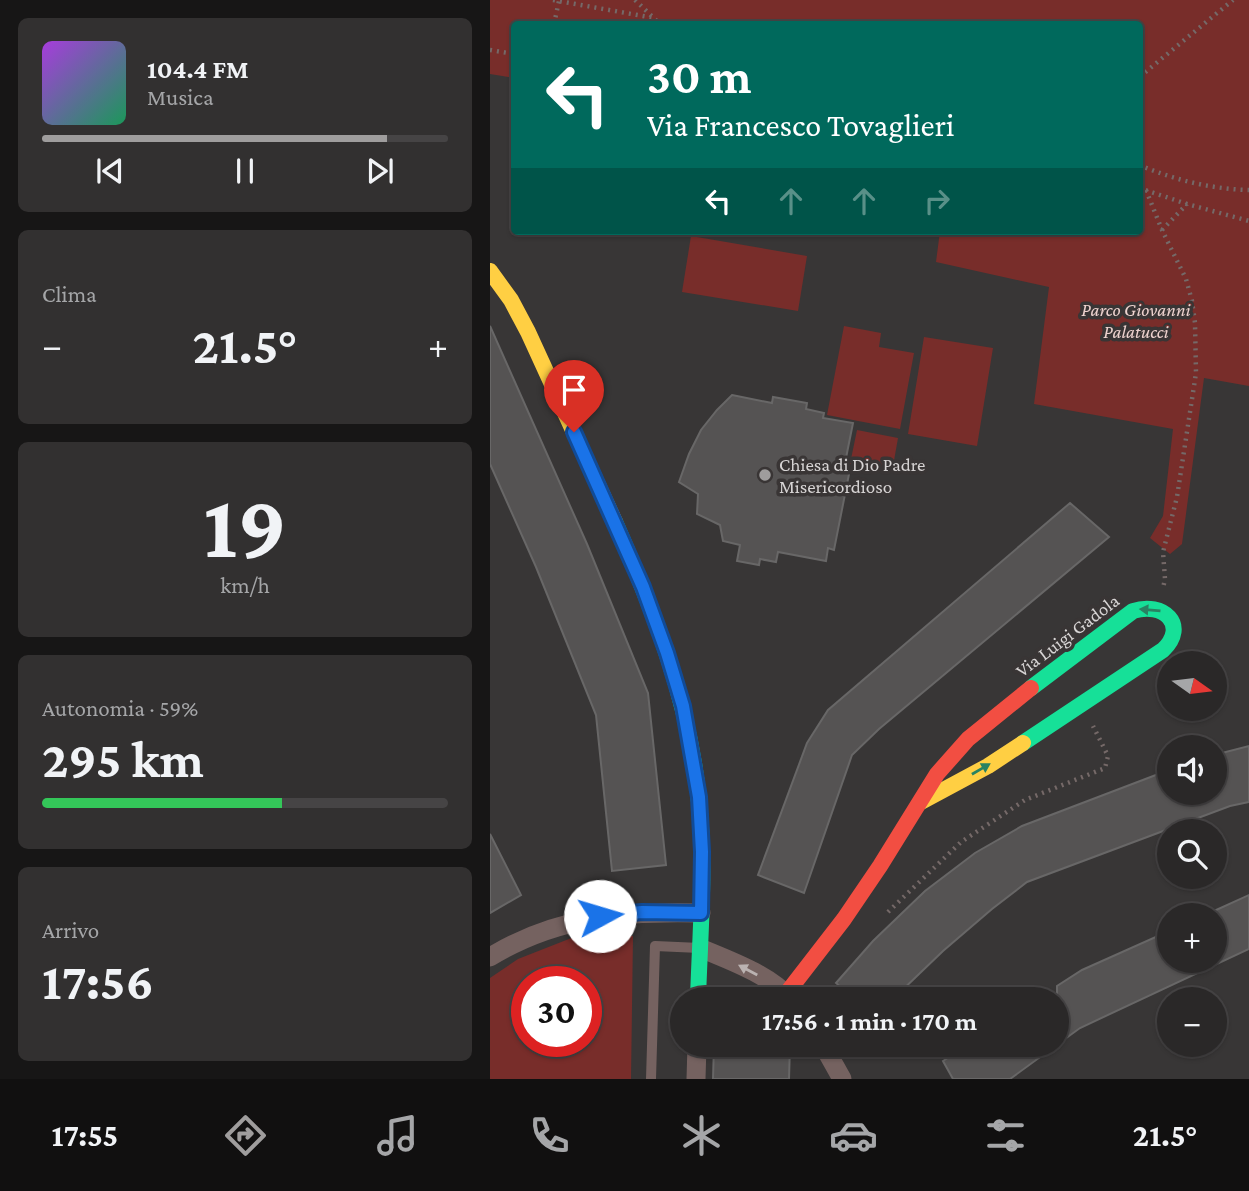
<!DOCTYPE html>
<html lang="it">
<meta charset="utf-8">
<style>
body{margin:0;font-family:"Crimson Pro",serif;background:#323030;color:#f1f3f6;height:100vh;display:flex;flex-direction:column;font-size:26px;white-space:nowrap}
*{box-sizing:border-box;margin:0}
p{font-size:23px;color:#a5a6a8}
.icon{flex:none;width:38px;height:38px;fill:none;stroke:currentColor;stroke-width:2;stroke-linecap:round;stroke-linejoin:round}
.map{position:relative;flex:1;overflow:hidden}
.side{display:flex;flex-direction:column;gap:18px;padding:18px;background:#171616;width:490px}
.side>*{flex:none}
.banner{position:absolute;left:21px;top:21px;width:632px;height:214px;border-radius:7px;box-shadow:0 2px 5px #0004,0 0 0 2px #464445;background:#00695c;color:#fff;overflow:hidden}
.needle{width:46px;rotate:104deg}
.tools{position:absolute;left:667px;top:651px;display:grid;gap:14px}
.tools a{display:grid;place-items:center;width:70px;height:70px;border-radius:50%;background:#2a2828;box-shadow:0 2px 5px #0004,0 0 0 2px #464445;font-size:35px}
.speed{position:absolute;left:21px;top:966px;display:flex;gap:14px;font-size:35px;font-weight:700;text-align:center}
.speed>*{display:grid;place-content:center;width:91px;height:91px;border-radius:50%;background:#2a2828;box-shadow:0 2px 5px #0004,0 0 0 2px #464445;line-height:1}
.speed .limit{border:10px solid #d22;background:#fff;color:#111}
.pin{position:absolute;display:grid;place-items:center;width:60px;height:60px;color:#fff;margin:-72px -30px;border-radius:50% 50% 50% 0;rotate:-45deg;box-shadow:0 0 7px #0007}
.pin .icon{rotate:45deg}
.me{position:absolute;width:77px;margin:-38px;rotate:84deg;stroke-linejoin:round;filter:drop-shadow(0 0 5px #0008)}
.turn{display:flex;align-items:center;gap:24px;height:147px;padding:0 21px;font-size:32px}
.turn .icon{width:91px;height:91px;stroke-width:2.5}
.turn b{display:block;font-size:49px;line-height:60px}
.lanes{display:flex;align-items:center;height:66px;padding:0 21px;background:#0003;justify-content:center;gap:35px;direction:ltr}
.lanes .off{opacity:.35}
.big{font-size:52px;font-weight:700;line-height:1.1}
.side .card{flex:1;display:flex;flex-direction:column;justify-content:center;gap:10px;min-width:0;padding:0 24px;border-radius:10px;background:#323030}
.side .dial{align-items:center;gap:0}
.dial b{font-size:91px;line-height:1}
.song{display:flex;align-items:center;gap:21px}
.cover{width:84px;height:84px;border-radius:10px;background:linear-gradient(135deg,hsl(280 70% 55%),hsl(150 70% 35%))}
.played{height:7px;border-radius:4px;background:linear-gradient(90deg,#9f9d9d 85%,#464445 85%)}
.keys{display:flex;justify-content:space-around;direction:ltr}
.heat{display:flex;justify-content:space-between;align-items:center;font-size:38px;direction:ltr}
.charge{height:10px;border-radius:5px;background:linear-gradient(90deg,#34c759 59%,#464445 0)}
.trip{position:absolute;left:180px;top:987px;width:399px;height:70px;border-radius:35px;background:#2a2828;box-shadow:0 2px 5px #0004,0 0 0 2px #464445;font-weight:700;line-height:70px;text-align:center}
.tabs{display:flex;height:112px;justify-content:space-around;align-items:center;background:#111010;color:#a5a6a8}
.tabs .icon{width:49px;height:49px}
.tabs .active{color:#9f9d9d}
.tabs b{font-size:32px;color:#f1f3f6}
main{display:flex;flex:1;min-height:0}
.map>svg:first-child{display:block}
.green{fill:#782d2a;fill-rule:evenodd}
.building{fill:#555353;stroke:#686767;stroke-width:2}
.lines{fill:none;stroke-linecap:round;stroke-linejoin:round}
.path{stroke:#756968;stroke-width:4.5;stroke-dasharray:2 5;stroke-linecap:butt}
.lane{stroke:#756260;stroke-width:10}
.street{stroke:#756260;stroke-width:19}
.fast{stroke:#16e098;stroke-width:16}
.slow{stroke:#ffcf43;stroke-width:16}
.jam{stroke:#f24e42;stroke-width:16}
.oneway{fill:#298262}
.oneway2{fill:#bab2b1}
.route-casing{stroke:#114b97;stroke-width:18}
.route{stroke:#1a73e8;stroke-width:12}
.poi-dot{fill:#9f9d9d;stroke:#393535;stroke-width:2.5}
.labels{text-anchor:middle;stroke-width:7;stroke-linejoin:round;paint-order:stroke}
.park-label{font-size:19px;font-style:italic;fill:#eed3cf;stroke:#393535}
.poi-label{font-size:19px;fill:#d7d4d4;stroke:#393535;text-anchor:start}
.street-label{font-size:19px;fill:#d7d4d4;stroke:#393535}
</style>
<main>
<section class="side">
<div class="card">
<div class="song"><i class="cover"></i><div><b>104.4 FM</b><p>Musica</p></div></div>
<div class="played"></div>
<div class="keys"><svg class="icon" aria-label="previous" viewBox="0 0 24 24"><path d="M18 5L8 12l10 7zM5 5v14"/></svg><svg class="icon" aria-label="pause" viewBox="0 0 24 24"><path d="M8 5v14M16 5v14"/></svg><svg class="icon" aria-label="next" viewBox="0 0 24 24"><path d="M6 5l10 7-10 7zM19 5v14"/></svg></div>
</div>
<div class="card"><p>Clima</p>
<div class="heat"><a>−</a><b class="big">21.5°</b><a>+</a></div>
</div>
<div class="card dial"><b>19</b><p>km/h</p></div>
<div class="card"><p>Autonomia · 59%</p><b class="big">295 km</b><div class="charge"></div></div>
<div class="card"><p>Arrivo</p><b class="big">17:56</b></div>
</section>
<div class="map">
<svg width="759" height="1079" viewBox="0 0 759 1079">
<rect width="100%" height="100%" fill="#383636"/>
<g class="green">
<polygon points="0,0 759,0 759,386 714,378 692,544 680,554 660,538 673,516 683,429 544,404 559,287 446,262 450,231 649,231 649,24 24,24 24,78 0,74"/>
<polygon points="201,236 317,256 308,311 192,292"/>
<polygon points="354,326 391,333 389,347 424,353 410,429 337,415"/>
<polygon points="434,337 503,348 487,446 418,434"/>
<polygon points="367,430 408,438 402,472 360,464"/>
<path d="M116 935 143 936 141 1079H0V978L28 959 84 937ZM37 982H96V1041H37Z"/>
</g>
<g class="building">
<polygon points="0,326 97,544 158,693 176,865 122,871 106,715 46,567 0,464"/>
<polygon points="242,395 282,403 283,397 317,403 316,409 334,413 333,418 363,423 354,468 360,469 344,550 338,548 336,561 288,552 286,562 270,559 269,565 247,561 250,545 233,541 230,525 207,514 208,494 189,482 199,454 211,430 227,410"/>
<polygon points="580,503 619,537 389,729 362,755 314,893 268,875 317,743 338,710"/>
<polygon points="759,746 759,802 740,806 537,882 502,909 453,951 403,999 365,999 346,983 383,941 435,891 485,853 532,826 679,770 679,793 724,793 724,755"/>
<polygon points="0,834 31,895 0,913"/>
<polygon points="759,895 759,949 590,1028 520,1079 463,1079 453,1061 478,1045 567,1045 567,986 592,970 679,931 679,961 724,961 724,911"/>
<polygon points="224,1045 300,1045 299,1079 223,1079"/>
</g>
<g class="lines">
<g class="path">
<polyline points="63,0 164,18"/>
<polyline points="145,0 170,24"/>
<polyline points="64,24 69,1"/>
<polyline points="0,50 24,54"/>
<polyline points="649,75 653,74 743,0"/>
<path d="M649 165C685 180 721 189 759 190"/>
<polyline points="649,188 697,204 759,221"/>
<polyline points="656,190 672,230 696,279 702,301 705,323 706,373 687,497 673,552 675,579 673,588"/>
<polyline points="672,230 697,204"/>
<polyline points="398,912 471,842 535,800 615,768 618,756 603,726"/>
</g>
<polyline class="lane" points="161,1079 165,946 210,948"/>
<g class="street">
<path d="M210 948C241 961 278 974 301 999"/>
<path d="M0 957C67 916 135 911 211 913"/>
<polyline points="333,1045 352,1079"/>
<polyline points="206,1079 207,1045"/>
</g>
<g class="fast">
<path d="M125 522C164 611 200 704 209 802 216 867 210 933 208 999"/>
<path d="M533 743 673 650C699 625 673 601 643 611L541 688"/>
</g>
<g class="slow">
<polyline points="0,271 21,300 38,332 125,522"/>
<polyline points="431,802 498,766 533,743"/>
</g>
<polyline class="jam" points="296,994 354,919 390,866 447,774 478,739 541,688"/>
</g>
<defs><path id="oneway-solid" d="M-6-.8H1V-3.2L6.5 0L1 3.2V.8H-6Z" transform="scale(1.75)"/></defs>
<g class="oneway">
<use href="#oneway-solid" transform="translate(660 610) rotate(-175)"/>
<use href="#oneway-solid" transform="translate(491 769) rotate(-30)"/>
</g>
<use class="oneway2" href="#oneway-solid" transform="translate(258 970) rotate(-152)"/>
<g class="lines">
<defs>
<polyline id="route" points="84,432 153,587 177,653 193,706 209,797 212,852 211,913 152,912 110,916"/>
</defs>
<use href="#route" class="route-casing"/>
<use href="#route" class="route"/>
</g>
<circle class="poi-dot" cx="275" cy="475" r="7"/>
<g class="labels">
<g class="park-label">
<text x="646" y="316">Parco Giovanni<tspan x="646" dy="22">Palatucci</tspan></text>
</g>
<g class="poi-label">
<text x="289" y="471">Chiesa di Dio Padre<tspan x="289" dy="22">Misericordioso</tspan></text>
</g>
<g class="street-label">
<text transform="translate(577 635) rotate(-37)" y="7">Via Luigi Gadola</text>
</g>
</g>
</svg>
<div class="tools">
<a><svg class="needle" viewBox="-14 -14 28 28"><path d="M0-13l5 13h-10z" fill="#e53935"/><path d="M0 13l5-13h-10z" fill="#a5a6a8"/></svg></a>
<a><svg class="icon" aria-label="sound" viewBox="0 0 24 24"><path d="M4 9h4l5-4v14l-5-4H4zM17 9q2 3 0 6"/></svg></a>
<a><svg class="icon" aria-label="search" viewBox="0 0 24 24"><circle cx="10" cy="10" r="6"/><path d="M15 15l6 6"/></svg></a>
<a>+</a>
<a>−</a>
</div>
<div class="speed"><div class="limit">30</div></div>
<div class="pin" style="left:84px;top:432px;background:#d93025"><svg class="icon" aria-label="arrive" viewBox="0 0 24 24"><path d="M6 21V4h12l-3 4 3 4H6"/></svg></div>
<svg class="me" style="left:110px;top:916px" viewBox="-20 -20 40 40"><circle r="19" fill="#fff"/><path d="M0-13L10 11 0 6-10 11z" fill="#1a73e8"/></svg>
<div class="trip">17:56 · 1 min · 170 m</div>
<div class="banner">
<div class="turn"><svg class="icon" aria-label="left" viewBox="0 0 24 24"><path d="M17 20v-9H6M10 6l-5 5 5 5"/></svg><div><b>30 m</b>Via Francesco Tovaglieri</div></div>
<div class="lanes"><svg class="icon" aria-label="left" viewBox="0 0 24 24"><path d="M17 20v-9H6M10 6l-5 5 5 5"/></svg><svg class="icon off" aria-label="ahead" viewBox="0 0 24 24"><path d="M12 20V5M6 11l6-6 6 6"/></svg><svg class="icon off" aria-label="ahead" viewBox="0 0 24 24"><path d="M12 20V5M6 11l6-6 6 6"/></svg><svg class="icon off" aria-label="right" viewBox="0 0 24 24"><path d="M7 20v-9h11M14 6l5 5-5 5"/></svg></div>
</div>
</div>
</main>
<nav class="tabs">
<b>17:55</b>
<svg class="icon active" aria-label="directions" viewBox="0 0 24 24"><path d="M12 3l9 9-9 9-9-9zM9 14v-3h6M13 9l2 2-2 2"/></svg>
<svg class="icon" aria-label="music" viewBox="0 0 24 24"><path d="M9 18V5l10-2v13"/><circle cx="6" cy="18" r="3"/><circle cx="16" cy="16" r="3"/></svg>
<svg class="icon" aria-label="phone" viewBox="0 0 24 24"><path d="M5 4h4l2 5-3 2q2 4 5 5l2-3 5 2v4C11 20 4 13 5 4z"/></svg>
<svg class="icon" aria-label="climate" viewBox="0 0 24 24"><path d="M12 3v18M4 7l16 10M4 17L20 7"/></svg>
<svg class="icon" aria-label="car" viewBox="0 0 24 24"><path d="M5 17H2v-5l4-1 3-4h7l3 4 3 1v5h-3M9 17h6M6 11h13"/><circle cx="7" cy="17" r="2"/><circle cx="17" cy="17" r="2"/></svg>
<svg class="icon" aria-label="filters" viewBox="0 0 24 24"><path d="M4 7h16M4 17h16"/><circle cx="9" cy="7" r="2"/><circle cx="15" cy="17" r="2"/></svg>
<b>21.5°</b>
</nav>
